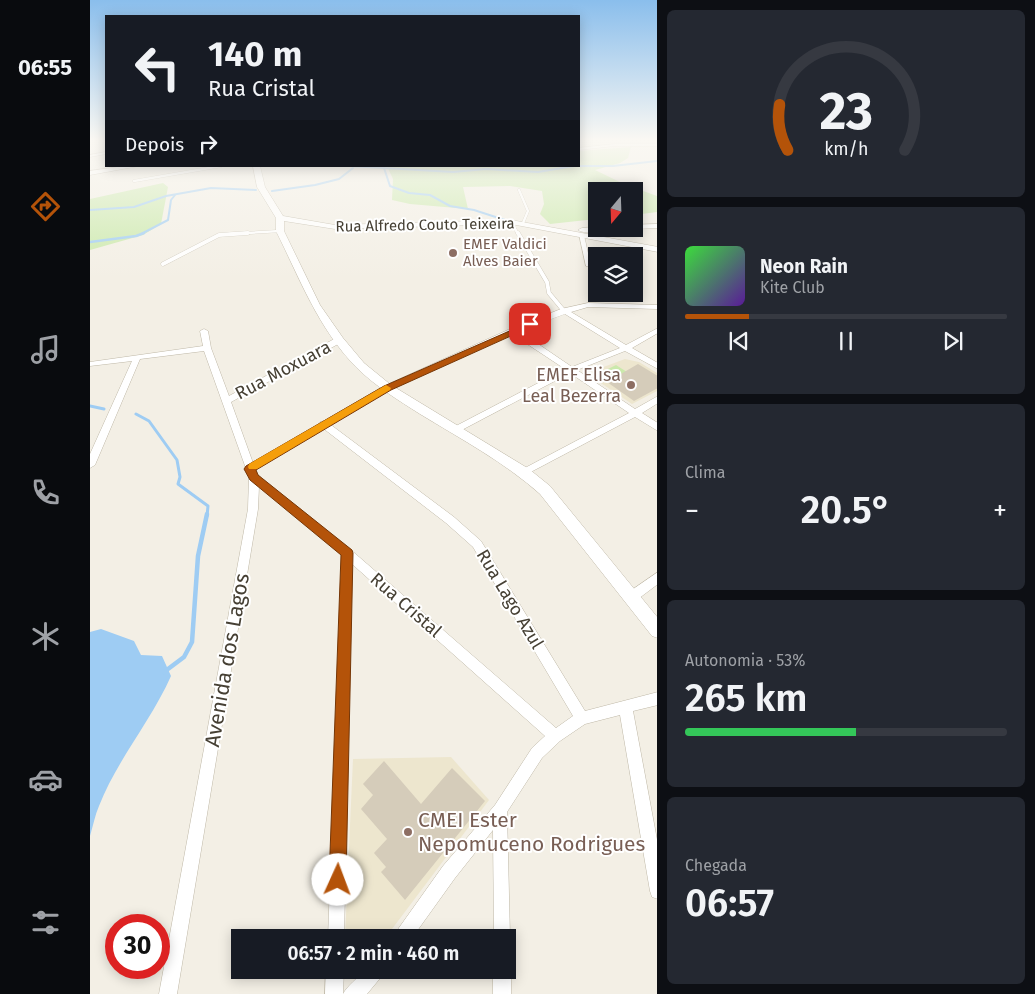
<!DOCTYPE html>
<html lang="pt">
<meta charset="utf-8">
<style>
body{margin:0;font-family:"Fira Sans",sans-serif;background:#242831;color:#f1f3f6;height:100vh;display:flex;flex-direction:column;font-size:19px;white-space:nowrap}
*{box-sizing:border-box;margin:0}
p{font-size:16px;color:#9ea1a6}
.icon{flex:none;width:28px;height:28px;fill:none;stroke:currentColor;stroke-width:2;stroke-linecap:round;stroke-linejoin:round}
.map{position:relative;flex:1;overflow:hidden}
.drawer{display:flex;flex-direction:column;gap:10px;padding:10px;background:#0d0f14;width:378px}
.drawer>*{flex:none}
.hud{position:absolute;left:15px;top:15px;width:475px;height:152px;border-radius:0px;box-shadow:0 2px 12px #0003;background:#171b24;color:#f1f3f6;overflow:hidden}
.needle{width:32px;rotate:199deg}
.buttons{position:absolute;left:498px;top:182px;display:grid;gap:10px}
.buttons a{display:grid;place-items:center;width:55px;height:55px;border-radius:0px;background:#171b24;box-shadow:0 2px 12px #0003;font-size:25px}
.speed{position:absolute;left:15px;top:914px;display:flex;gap:10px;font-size:25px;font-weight:700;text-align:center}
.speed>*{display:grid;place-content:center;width:65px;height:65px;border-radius:50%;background:#171b24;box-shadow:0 2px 12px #0003;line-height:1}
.speed .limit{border:8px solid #d22;background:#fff;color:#111}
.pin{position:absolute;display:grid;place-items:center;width:42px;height:42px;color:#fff;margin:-21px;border-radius:10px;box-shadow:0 2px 8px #0006}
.me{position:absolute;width:55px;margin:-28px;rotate:2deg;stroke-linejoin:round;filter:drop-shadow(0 0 4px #0008)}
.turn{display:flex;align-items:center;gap:18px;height:105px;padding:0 20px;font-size:22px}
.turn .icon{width:65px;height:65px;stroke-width:2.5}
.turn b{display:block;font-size:35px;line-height:42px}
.then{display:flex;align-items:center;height:48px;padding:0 20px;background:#0003;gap:10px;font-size:19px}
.big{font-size:38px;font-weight:600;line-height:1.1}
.drawer .tile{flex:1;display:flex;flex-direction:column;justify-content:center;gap:8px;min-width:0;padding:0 18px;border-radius:8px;background:#242831}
.drawer .dial{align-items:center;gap:0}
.dial svg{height:130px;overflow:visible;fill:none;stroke:#363941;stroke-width:7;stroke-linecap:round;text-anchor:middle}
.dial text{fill:#f1f3f6;stroke:none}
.song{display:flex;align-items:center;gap:15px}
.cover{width:60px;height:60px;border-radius:8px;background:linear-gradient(135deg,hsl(120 70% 55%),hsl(270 70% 35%))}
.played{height:5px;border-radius:2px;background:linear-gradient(90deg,#b45309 20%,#363941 20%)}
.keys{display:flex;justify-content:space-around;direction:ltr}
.heat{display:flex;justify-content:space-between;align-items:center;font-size:28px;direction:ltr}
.charge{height:8px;border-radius:4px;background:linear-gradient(90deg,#34c759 53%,#363941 0)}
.trip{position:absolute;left:141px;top:929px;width:285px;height:50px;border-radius:0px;background:#171b24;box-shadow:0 2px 12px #0003;font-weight:600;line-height:50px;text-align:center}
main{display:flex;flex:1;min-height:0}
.menu{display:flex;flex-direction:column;width:90px;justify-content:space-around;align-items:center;background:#090b0e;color:#9ea1a6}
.menu .icon{width:35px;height:35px}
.menu .on{color:#b45309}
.menu b{font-size:22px;color:#f1f3f6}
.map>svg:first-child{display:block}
.education{fill:#ede6ce}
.green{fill:#cbe9ac}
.water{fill:#9eccf3}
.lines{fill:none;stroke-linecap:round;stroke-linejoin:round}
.stream-far3{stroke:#9eccf3;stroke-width:2}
.stream-far2{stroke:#9eccf3;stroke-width:2.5}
.stream-far1{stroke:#9eccf3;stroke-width:3}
.stream{stroke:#9eccf3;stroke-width:4.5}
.building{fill:#d5ccba}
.service-far1-casing{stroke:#bfb8a7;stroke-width:3}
.service-casing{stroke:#bfb8a7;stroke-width:4.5}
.minor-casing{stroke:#bfb8a7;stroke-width:1}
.tertiary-casing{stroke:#bfb8a7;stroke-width:1}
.service-far1{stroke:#fff;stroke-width:2.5}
.service{stroke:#fff;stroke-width:4}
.minor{fill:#fff;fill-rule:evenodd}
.tertiary{fill:#fff;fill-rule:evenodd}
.route{fill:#b45309;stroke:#753606}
.slow{fill:#f59e0b}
.education-dot{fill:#8d6e63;stroke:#fff;stroke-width:2}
.labels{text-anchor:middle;stroke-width:4;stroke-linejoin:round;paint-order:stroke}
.far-street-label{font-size:15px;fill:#464034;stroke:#fff}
.far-education-label{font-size:15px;fill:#785e54;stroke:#fff;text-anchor:start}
.street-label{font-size:18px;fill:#464034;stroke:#fff}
.education-label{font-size:18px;fill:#785e54;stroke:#fff;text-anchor:end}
.near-street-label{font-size:21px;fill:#464034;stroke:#fff}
.near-education-label{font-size:21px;fill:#785e54;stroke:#fff;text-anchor:start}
</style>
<main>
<nav class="menu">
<b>06:55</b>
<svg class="icon on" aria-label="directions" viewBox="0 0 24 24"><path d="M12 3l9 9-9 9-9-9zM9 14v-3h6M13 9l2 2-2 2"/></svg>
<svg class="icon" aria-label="music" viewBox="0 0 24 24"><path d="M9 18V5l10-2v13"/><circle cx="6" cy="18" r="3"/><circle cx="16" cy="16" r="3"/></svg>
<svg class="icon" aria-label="phone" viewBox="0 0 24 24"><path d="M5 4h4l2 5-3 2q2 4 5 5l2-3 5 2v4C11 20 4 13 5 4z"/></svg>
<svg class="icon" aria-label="climate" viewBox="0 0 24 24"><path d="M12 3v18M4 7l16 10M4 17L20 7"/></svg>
<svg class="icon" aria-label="car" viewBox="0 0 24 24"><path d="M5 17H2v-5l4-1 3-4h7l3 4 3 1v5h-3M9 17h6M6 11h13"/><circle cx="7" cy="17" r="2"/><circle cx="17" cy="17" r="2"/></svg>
<svg class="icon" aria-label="filters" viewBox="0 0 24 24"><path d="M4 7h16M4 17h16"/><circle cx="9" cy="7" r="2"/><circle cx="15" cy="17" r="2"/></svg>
</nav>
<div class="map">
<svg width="568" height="994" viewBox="0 0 568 994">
<rect width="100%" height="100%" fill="#f3efe5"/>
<g class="education">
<polygon points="535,359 549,362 567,373 567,391 542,404 505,379 500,372"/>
<polygon points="361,757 399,800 296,937 255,938 263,759"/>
</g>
<g class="green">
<polygon points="541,147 538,158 530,163 505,170 534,184 567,196 567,212 544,215 544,191 506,191 506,219 460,224 450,214 454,204 452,191 420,186 373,187 378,209 320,204 302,200 303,179 297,166 489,166 489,151"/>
<polygon points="73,183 78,187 71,224 53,235 0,250 0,199"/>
<polygon points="526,365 537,372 517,382 506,375"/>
</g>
<path class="water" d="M11 629 44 641 51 655 72 656 81 676C61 721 27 760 9 806 5 815 3 826 0 836V632Z"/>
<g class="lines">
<g class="stream-far3">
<polyline points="259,166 363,172 396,169 448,172 484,166"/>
<polyline points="489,166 523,166 568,161"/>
<polyline points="294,168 300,186 319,193 340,195 360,206 384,210 418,221"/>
<polyline points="182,191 225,185 249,179 263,168"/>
<polyline points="0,210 44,207 76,196 121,188 166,190"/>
<polyline points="51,234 78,220 81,200 85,195"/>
</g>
<polyline class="stream-far2" points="0,242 46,236 54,233"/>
<g class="stream-far1">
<polyline points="0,406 14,409"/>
<polyline points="46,414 59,421 87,460 90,477 88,484 118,506 117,516"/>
</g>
<polyline class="stream" points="74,672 94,657 102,642 108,556 117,514"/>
</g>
<g class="building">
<polygon points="548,364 568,376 568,388 544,401 517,382"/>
<polygon points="294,761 331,804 362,768 395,801 315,900 291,872 296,867 284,853 297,839 271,809 283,795 273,784"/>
</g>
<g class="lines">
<defs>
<g id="service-far1">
<polyline points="44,181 131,166"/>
<polyline points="429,190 438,211 433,223"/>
<polyline points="421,222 428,234"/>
<polyline points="139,234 190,231"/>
</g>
<g id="service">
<polyline points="428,233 457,282 459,293 474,311"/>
<polyline points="73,264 129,235 158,233"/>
</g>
<g id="minor">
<polygon points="524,144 568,144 568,146 524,146 489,150 489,148"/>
<polygon points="16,152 16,154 0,157 0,155"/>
<polygon points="35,166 49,166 0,175 0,171"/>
<polygon points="489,234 494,235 501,267 496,266"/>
<path d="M498 303 568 305V309L498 307 481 312 536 345 568 328V333L542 348 568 363V369L535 351 487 370 545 409 568 396V403L552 413 568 423V431L545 417 437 474H431L429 472 431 470 539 413 480 373 368 432H362L361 430 362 428 475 369 422 334 300 390 241 425 364 517 391 541 495 711 568 692V705L543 711 568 845V899L562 897 560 891 530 715 495 724 470 741 452 758 417 812 420 938 418 944V938H404L403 830 365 878 322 938H304L306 932 353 866 405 805 442 748 455 736 262 564 254 938H238L252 555 169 486 168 509 87 994H69L158 509 159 477 114 351 50 359 5 465 0 468V454L42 361 0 366V362L113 346 110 331 114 329 118 331 121 348 139 396 246 338H252V342L141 402 163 463 229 424 230 422 234 421 294 386 420 329 471 309ZM475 314 530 348 482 367 429 331ZM234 429 356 523 383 547 483 716 466 728 261 550 168 475 166 470Z"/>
<polygon points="568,572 568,584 544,602 540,603 536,602 534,598 536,594"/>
<polygon points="418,964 421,970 421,994 403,994 403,970 418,970"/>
<polygon points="236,970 254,970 253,994 235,994"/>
<path d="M275 970H295L292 976 277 994H253C257 986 268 978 275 970Z"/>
</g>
<g id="tertiary">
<path d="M163 166H170L175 187 193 216 245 225 421 220 568 247V252L421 224 245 229 194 221V231L230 305 253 338 274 363 301 385 439 469 460 486 568 618V638L562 636 450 494C414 462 371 439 330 414 308 400 285 386 266 367 228 328 210 279 186 231V218L167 187Z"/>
<polygon points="568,224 568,228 544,229 541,229 544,229 544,225"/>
<path d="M506 227V229H518C511 233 495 234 488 230L492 228Z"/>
</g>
</defs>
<use href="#service-far1" class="service-far1-casing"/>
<use href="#service" class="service-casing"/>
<use href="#minor" class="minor-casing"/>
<use href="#tertiary" class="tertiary-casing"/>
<use href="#service-far1" class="service-far1"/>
<use href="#service" class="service"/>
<use href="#minor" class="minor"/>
<use href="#tertiary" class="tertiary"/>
</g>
<linearGradient id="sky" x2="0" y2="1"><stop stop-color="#8abeec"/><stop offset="0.5" stop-color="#faf8f3"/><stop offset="1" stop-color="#faf8f3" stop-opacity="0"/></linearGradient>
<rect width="568" height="279" fill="url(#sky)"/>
<polygon class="route" points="440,322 444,324 443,326 301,390 166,470 168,475 262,550 263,553 256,880 254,886 248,889 241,886 239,880 251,555 160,480 154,469 156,466 294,386"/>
<polygon class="slow" points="296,385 301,388 300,390 167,469 159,469 158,467 159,464"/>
<g class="education-dot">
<circle cx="363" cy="253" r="5"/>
<circle cx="541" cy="385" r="5"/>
<circle cx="318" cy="832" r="5"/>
</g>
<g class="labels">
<g class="far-street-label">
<text transform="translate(335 225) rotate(-1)" y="5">Rua Alfredo Couto Teixeira</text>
</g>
<g class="far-education-label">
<text x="373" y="249">EMEF Valdici<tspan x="373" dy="17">Alves Baier</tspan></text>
</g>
<g class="street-label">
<text transform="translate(193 370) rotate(-28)" y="6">Rua Moxuara</text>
<text transform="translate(420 599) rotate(59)" y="6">Rua Lago Azul</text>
<text transform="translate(316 605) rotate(41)" y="6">Rua Cristal</text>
</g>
<g class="education-label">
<text x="531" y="381">EMEF Elisa<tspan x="531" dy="21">Leal Bezerra</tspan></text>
</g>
<g class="near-street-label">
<text transform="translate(137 660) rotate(-80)" y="7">Avenida dos Lagos</text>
</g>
<g class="near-education-label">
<text x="328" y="827">CMEI Ester<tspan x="328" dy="24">Nepomuceno Rodrigues</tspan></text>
</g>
</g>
</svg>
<div class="buttons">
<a><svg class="needle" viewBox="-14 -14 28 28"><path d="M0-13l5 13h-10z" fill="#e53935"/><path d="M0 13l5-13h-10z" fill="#9ea1a6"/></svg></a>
<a><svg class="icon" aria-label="layers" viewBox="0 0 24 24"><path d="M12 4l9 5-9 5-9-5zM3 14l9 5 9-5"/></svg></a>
</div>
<div class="speed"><div class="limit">30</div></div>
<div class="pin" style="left:440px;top:324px;background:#d93025"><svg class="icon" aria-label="arrive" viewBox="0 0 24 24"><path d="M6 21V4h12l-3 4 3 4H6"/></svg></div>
<svg class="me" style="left:248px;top:880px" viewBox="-20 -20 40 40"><circle r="19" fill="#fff"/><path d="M0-13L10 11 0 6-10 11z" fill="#b45309"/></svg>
<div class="trip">06:57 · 2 min · 460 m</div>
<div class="hud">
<div class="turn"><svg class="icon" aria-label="left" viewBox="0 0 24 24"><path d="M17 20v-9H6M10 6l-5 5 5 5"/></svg><div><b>140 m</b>Rua Cristal</div></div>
<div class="then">Depois<svg class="icon" aria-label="right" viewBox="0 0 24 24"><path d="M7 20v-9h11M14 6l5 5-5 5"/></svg></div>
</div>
</div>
<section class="drawer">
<div class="tile dial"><svg viewBox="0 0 100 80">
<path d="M14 69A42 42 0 1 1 86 69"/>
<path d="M14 69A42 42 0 0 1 9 41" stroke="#b45309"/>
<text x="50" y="56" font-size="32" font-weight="700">23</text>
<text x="50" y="72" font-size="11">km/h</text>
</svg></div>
<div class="tile">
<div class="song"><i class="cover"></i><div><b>Neon Rain</b><p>Kite Club</p></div></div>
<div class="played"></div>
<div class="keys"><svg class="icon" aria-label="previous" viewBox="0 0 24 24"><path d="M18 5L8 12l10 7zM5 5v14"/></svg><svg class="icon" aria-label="pause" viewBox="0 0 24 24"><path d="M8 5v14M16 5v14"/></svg><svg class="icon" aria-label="next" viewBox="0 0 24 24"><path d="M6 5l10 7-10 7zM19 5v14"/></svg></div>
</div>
<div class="tile"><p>Clima</p>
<div class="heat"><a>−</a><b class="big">20.5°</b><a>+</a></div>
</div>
<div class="tile"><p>Autonomia · 53%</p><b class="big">265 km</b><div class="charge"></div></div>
<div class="tile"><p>Chegada</p><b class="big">06:57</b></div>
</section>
</main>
